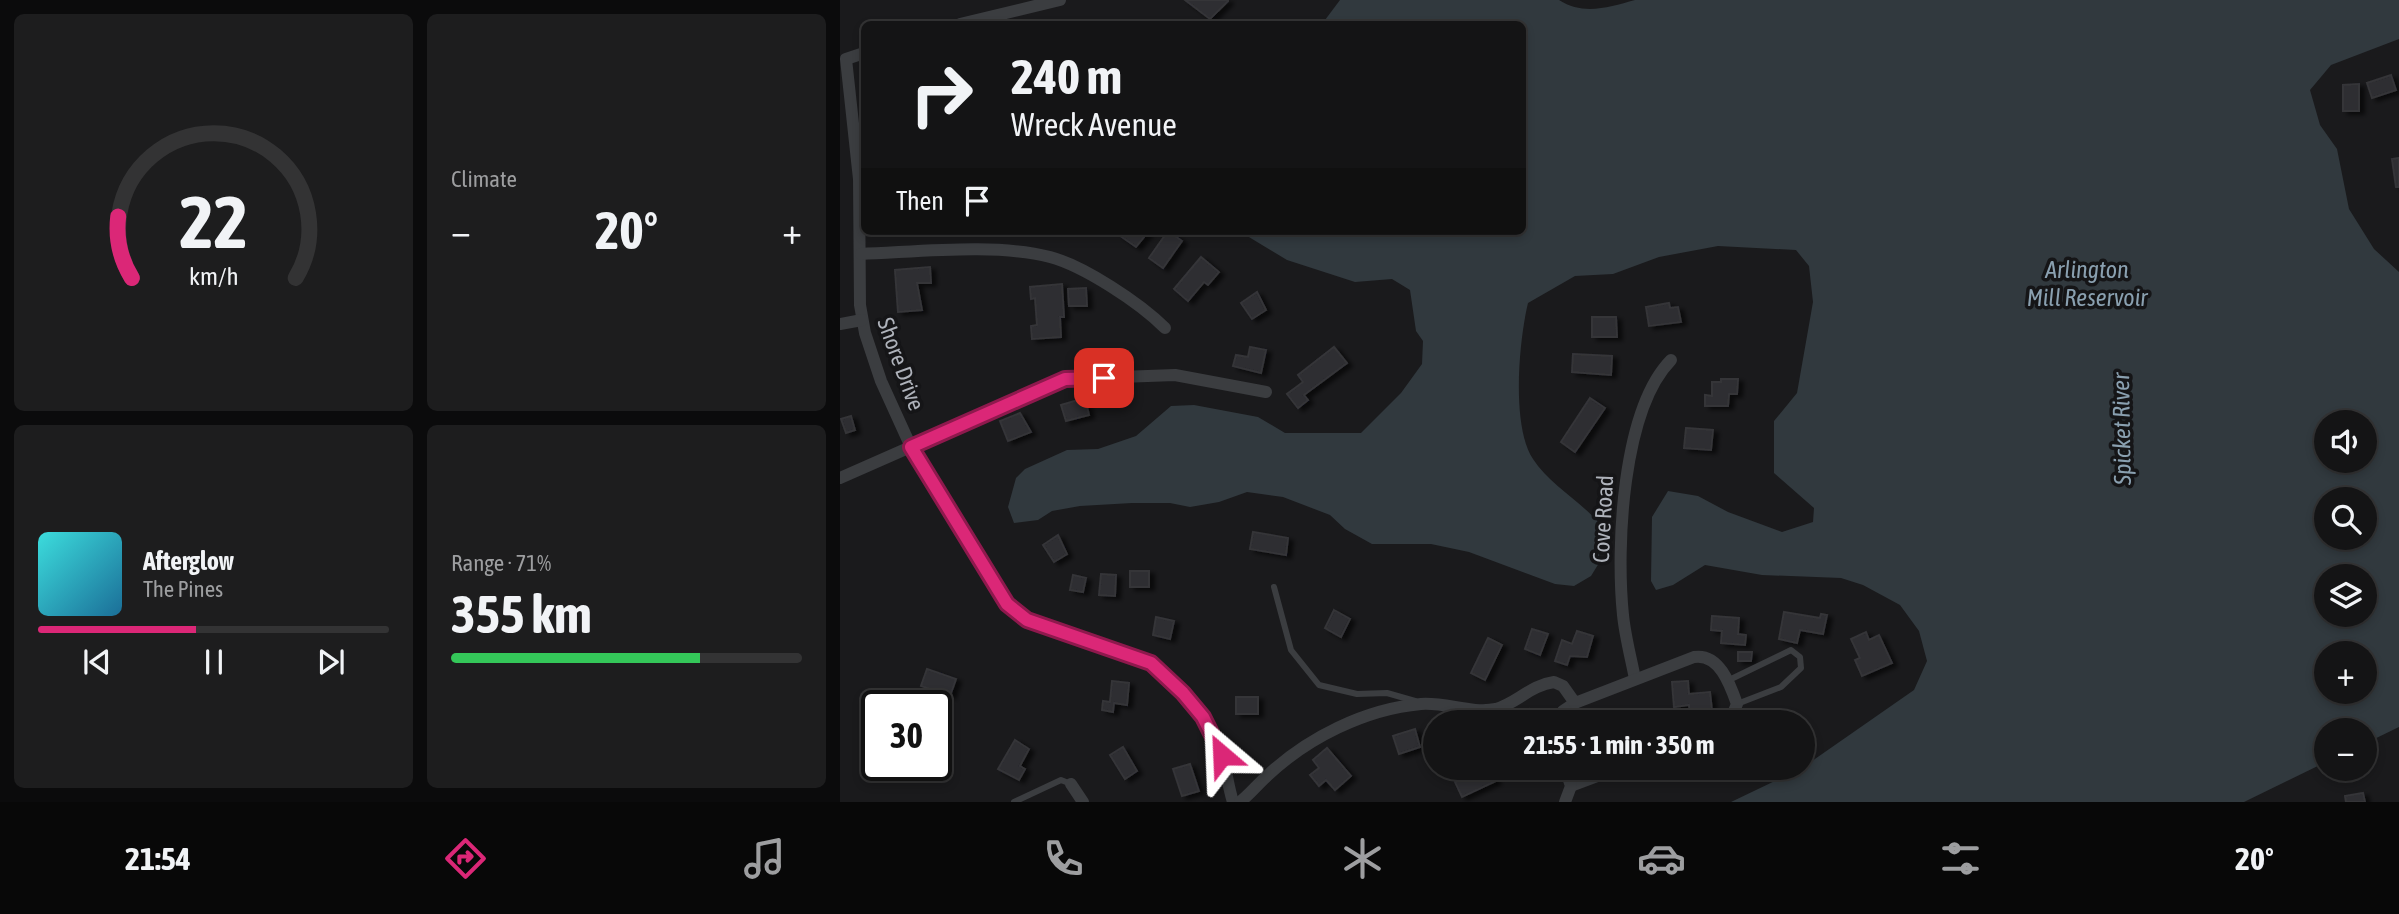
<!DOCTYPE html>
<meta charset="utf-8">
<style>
body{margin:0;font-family:"Asap Condensed",sans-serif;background:#1d1d1e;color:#f1f3f6;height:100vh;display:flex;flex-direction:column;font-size:26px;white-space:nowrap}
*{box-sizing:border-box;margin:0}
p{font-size:23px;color:#9d9ea0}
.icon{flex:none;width:38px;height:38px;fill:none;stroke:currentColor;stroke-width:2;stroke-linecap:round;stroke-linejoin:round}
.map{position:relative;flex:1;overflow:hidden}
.sheet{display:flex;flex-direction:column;gap:14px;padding:14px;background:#0b0b0c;width:840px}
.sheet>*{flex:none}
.hud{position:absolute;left:21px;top:21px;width:665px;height:214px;border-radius:10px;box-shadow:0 4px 10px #0003,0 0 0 2px #333334;background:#141415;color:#f1f3f6;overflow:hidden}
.fabs{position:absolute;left:1474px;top:410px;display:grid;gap:14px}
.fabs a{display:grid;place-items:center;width:63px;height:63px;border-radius:50%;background:#141415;box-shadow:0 4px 10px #0003,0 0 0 2px #333334;font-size:35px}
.speed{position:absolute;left:21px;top:690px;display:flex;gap:14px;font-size:35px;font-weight:700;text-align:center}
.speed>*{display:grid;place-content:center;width:91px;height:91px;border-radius:50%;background:#141415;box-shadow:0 4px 10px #0003,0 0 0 2px #333334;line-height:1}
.speed .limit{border:4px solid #111;border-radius:10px;background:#fff;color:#111}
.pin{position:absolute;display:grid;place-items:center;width:60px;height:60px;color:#fff;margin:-30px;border-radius:14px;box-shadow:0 4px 10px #0006}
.me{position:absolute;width:77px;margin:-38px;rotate:334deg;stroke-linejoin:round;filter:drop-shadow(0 0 5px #0008)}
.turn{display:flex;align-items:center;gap:24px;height:147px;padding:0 35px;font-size:32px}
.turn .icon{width:91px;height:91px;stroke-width:2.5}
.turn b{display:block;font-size:49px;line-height:60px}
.then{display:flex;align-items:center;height:66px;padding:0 35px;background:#0003;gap:14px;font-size:26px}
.big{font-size:52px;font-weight:700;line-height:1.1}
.sheet .card{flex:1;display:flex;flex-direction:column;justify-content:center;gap:10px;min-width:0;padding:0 24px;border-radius:10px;background:#1d1d1e}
.sheet .dial{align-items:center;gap:0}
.dial svg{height:182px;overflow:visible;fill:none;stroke:#333334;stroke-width:7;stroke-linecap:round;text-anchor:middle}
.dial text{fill:#f1f3f6;stroke:none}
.song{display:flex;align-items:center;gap:21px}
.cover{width:84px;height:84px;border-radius:10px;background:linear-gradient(135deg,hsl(180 70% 55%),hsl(200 70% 35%))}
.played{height:7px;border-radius:4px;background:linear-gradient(90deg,#db2777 45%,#333334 45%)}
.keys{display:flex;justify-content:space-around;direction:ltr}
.heat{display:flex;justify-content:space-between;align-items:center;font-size:38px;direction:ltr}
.charge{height:10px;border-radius:5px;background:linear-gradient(90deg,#34c759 71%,#333334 0)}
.sheet .tiles{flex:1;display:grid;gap:14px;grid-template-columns:repeat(2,1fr)}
.trip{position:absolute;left:583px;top:710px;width:392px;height:70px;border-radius:35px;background:#141415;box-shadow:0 4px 10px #0003,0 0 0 2px #333334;font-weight:700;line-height:70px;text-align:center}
.dock{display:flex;height:112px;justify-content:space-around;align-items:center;background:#080808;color:#9d9ea0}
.dock .icon{width:49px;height:49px}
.dock .on{color:#db2777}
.dock b{font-size:32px;color:#f1f3f6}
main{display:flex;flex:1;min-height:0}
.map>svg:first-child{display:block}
.water{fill:#31393e;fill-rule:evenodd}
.building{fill:#2d2d30;stroke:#343438;stroke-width:2;filter:url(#shadow)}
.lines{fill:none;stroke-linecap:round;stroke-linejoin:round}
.service{stroke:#3b3d40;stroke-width:6}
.minor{stroke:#3b3d40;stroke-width:12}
.route-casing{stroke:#8e194d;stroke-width:18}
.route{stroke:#db2777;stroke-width:12}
.labels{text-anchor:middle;stroke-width:7;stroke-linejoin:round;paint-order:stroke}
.street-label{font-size:23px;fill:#aeb2ba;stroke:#151517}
.water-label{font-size:24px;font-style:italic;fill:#8aa0b0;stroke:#151517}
</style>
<main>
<section class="sheet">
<div class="tiles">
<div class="card dial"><svg viewBox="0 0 100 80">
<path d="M14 69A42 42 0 1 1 86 69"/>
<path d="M14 69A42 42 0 0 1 8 42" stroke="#db2777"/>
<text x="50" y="56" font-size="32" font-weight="700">22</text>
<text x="50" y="72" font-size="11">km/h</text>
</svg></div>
<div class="card"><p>Climate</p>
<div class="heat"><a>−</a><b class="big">20°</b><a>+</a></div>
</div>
<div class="card">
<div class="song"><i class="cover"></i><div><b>Afterglow</b><p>The Pines</p></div></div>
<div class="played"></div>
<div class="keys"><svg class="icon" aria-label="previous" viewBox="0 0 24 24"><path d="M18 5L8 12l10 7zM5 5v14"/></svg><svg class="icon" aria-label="pause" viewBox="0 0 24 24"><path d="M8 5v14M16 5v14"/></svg><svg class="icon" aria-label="next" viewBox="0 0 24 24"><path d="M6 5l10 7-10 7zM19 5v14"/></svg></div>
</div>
<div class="card"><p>Range · 71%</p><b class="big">355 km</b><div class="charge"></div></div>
</div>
</section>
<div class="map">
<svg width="1559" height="802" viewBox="0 0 1559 802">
<defs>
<filter id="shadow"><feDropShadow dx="5" dy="3" stdDeviation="2" flood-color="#0009"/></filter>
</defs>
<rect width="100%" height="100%" fill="#1a1a1c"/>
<path class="water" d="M500 0H719C744 16 769 7 795 0H1559V39L1491 65 1470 90 1480 125 1497 149 1509 209 1534 249 1559 272V727L1524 744V730H1486V762L1404 802H891L962 768 1074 690 1087 661 1079 631 1060 605 1023 585 1001 578 922 575 865 565 833 585 816 590 811 581 812 517 828 491 858 496 888 512 942 532 973 522 974 508 934 473V421L957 393 973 302 969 266 956 250 878 246 819 257 773 274 735 276 688 303C679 340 671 426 693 459 709 484 739 500 759 523V563L751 576 734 586 715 584 629 552 591 544H532L505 529 490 515 443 497 407 492 379 502 350 507 330 503H292L240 506 212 511 198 520 174 523 168 507 176 478 185 469 227 450 258 449 296 436 331 406 354 405 418 417 445 433H521L561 393 582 364 583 341 576 331 570 290 552 279 515 282 447 260 399 231H682V24H482ZM1486 422H1524V460H1486ZM1486 499H1524V537H1486ZM1486 576H1524V614H1486ZM1486 653H1524V691H1486Z"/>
<g class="building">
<polygon points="345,0 388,0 388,1 370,19"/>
<polygon points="1551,75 1556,90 1532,98 1527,83"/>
<polygon points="1519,84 1519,111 1503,111 1503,85"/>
<polygon points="1559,158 1559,187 1556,187 1552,159"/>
<polygon points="282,231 309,231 296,247 279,235"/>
<polygon points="328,231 342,241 323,268 309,258"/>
<polygon points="361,257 379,272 368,285 364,282 348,301 334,289"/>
<polygon points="90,267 91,283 77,283 82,310 58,312 55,270"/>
<polygon points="222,284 224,317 220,317 221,337 192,339 191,326 197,325 195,298 191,299 190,287"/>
<polygon points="246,288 247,306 229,306 228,289"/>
<polygon points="417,292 426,310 412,319 401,303"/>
<polygon points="829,303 830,308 838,307 841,322 809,326 806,307"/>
<polygon points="752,317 776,317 777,337 752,337"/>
<polygon points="410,347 426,350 421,373 393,366 396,355 408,357"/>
<polygon points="494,347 507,363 464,395 468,400 458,408 447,394 463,382 458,375"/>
<polygon points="733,354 772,356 771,375 732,372"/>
<polygon points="881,379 898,379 897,394 889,394 888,406 865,406 865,395 872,396 872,382 881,382"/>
<polygon points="245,398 249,415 226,421 221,405"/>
<polygon points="750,398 765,408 735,452 721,442"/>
<polygon points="180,413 191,432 168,441 160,421"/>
<polygon points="11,416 15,430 6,433 1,419"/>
<polygon points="846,428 873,430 871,450 844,448"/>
<polygon points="413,532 448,538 446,555 410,549"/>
<polygon points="218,535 227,554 214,562 203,545"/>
<rect x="290" y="571" width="19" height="16"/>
<polygon points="261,574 276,575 275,596 259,595"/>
<polygon points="233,575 246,578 243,592 230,590"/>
<polygon points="494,610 510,619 501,637 485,628"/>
<polygon points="944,612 980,618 981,614 987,615 983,634 960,630 957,643 939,639"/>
<polygon points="872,616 899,618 898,634 906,635 905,645 881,643 882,631 871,630"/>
<polygon points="316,617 334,621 330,639 313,635"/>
<polygon points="692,629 708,634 700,655 685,649"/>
<polygon points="737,631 753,636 747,657 730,656 727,665 715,661 722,640 732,644"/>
<polygon points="1026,632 1029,640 1039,635 1052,663 1022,676 1015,660 1020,658 1011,639"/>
<polygon points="648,638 662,645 645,680 631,673"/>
<polygon points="898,652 912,652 911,661 898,661"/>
<polygon points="87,669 116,679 110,696 81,686"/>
<polygon points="272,681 289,683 287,705 274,703 273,712 262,710 263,701 270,702"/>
<polygon points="848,681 849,694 870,692 872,711 850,714 849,705 834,707 832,682"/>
<rect x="396" y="697" width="22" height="17"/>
<polygon points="689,709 694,723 677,723 674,714"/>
<polygon points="927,712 931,723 914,723 912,717"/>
<polygon points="575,729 580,747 559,754 553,736"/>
<polygon points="175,740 189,749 180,766 185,769 179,780 158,769"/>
<polygon points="283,747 297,771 285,779 270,755"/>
<polygon points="487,748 511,776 495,790 486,780 479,786 470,775 479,768 473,760"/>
<polygon points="350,764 359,791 342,796 333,769"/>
<polygon points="642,768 650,768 656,781 622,797 615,782"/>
<polygon points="1523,793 1525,802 1506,802 1505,796"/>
</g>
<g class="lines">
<g class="service">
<polyline points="434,587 451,650 479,685 517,694 547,693 575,701"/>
<polyline points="887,681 951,650 960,657 961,668 941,687 897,704"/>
<polyline points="174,802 221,780 231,784"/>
</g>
<g class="minor">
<polyline points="120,24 220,0"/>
<path d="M24 53 6 59 19 179 20 305 25 333 41 381 71 447 167 604C198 634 257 642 298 656 329 673 365 710 378 744 386 763 387 783 393 802"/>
<path d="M21 254C77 252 157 243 210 257 244 266 300 303 325 328"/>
<polyline points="0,324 22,320"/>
<polyline points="0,478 225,379 335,375 426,392"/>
<path d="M795 679C791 658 785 636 783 615 776 547 782 410 831 360"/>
<polyline points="719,723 723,711 735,703"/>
<polyline points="231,784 243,802"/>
<polyline points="731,786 779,768"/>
<path d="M400 802C410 794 417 785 427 776 467 738 525 709 581 704 606 702 631 714 656 709 677 703 691 685 714 682L723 686 735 703 854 657C879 653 890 684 897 704L889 723"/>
<polyline points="725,802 731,786 725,768"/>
</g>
</g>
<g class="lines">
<defs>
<polyline id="route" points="264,378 225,379 71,447 167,604 187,620 311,663 343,693 363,717 382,755"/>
</defs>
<use href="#route" class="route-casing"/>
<use href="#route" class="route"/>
</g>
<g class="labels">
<g class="street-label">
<text transform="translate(61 364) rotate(70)" y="8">Shore Drive</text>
<text transform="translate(763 519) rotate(-87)" y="8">Cove Road</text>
</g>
<g class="water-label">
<text x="1247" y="278">Arlington<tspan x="1247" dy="28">Mill Reservoir</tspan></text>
<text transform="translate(1282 429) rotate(-91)" y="8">Spicket River</text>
</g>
</g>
</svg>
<div class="fabs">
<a><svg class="icon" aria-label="sound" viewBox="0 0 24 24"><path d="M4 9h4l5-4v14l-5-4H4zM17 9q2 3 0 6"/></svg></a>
<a><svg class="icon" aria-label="search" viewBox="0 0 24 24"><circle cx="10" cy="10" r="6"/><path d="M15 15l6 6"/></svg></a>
<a><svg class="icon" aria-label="layers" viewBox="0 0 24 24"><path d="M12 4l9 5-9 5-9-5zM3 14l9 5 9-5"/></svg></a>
<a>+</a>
<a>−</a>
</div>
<div class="speed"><div class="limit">30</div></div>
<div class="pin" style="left:264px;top:378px;background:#d93025"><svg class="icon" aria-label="arrive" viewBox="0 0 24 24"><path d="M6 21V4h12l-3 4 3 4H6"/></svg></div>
<svg class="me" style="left:382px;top:755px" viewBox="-20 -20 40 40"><path d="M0-17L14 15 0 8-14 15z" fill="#db2777" stroke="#fff" stroke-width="4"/></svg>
<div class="trip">21:55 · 1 min · 350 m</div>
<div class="hud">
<div class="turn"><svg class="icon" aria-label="right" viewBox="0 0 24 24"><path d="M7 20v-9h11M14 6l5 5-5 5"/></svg><div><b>240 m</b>Wreck Avenue</div></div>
<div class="then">Then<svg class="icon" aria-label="arrive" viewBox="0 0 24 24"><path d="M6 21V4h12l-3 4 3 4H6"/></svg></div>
</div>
</div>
</main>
<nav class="dock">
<b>21:54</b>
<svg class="icon on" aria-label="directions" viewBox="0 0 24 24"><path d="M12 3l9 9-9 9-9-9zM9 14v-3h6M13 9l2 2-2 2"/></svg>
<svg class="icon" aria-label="music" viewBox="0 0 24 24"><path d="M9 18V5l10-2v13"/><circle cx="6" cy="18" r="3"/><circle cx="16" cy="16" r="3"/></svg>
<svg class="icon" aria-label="phone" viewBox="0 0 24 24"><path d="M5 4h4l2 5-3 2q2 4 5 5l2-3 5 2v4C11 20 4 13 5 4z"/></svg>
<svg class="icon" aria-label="climate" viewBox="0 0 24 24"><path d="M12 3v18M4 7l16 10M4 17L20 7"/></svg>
<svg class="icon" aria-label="car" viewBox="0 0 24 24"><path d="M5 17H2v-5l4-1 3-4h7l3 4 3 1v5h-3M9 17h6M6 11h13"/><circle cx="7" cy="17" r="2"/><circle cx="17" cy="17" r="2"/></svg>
<svg class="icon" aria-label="filters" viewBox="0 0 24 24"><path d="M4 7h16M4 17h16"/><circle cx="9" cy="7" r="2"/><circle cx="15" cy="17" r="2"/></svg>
<b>20°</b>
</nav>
